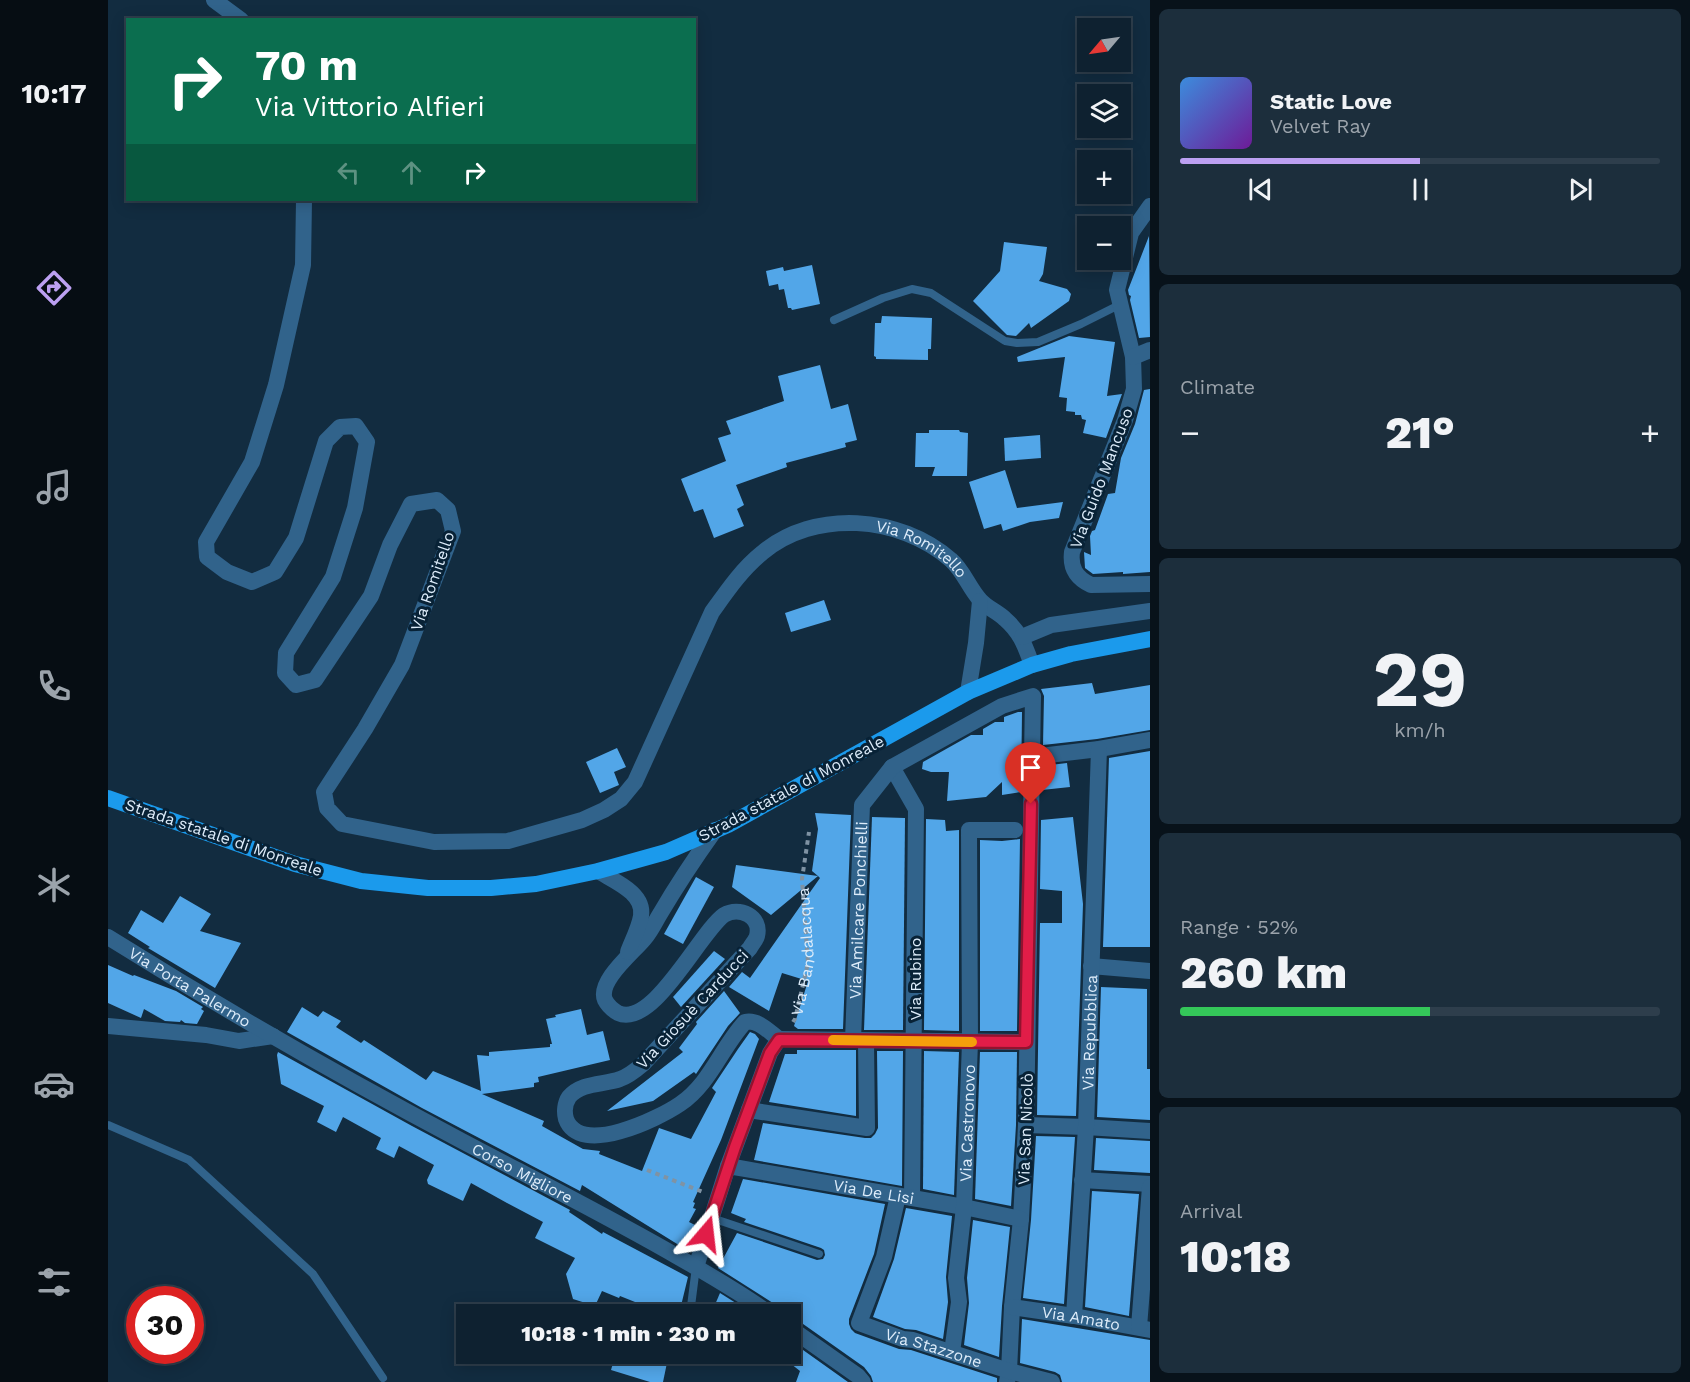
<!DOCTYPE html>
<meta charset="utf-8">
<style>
body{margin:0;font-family:"Work Sans",sans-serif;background:#1c2e3c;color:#f1f3f6;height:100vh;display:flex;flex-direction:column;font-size:22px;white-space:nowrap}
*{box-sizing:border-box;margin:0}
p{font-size:20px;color:#9ba3ab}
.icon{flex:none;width:33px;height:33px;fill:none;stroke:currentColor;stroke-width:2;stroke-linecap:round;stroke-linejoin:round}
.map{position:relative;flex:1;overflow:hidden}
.side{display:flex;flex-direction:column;gap:9px;padding:9px;background:#08121a;width:540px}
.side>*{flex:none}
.guide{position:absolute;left:18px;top:18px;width:570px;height:183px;border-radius:0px;box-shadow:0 3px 15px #0003,0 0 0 2px #2e3e4c;background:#0b6e4f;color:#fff;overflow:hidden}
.needle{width:39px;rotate:241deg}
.fabs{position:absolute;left:969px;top:18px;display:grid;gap:12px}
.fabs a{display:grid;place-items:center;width:54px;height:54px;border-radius:0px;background:#0e2130;box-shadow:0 3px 15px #0003,0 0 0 2px #2e3e4c;font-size:30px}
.speed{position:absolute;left:18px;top:1286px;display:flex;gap:12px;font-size:30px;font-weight:700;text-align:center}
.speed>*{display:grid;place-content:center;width:78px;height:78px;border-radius:50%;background:#0e2130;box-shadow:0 3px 15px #0003,0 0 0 2px #2e3e4c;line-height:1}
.speed .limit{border:9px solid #d22;background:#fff;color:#111}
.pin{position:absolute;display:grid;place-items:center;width:51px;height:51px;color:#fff;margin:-62px -26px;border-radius:50% 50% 50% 0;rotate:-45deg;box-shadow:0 0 6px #0007}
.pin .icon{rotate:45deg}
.me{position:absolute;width:66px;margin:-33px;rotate:17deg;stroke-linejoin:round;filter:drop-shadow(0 0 4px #0008)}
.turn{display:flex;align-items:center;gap:21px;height:126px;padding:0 30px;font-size:27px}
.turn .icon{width:78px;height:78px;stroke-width:2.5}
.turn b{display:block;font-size:42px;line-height:51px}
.lanes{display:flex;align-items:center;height:57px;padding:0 30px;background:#0003;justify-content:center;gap:30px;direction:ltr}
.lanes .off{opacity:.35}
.big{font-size:45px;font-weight:800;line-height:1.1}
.side .tile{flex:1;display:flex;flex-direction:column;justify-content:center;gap:9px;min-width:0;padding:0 21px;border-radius:9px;background:#1c2e3c}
.side .dial{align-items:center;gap:0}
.dial b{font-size:78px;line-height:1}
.song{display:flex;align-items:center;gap:18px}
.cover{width:72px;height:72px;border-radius:9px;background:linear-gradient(135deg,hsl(210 70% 55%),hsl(280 70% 35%))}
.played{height:6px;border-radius:3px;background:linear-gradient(90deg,#bca0f2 50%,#2e3e4c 50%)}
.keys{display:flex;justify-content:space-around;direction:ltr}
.heat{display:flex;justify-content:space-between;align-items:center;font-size:33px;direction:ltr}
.charge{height:9px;border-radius:4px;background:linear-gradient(90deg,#34c759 52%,#2e3e4c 0)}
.trip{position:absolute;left:348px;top:1304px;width:345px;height:60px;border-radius:0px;background:#0e2130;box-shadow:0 3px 15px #0003,0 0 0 2px #2e3e4c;font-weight:800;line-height:60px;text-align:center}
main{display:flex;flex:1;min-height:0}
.tab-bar{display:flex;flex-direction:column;width:108px;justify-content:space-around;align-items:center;background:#060d13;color:#9ba3ab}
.tab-bar .icon{width:42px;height:42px}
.tab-bar .on{color:#bca0f2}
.tab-bar b{font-size:27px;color:#f1f3f6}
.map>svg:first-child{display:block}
.building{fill:#52a6e8}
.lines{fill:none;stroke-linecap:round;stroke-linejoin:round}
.path{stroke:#7f93a4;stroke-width:4;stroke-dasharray:4.5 4.5;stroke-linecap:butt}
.service{stroke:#31638b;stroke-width:8}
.minor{stroke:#31638b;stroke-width:16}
.tertiary{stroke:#31638b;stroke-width:16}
.primary{stroke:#1b9aec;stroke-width:16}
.route-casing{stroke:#92132f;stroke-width:15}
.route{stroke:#e11d48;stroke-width:10}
.slow{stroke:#f59e0b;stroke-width:10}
.labels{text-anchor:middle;stroke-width:6;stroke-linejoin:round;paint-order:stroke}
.street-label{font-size:16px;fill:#ddecfa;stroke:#082236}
</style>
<main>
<nav class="tab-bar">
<b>10:17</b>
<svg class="icon on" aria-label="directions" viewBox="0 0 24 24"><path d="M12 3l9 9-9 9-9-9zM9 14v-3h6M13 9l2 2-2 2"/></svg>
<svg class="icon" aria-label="music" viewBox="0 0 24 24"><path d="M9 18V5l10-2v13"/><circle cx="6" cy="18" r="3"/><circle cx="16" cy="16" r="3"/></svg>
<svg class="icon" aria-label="phone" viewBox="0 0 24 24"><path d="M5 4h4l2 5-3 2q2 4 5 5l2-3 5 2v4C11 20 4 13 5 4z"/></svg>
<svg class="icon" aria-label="climate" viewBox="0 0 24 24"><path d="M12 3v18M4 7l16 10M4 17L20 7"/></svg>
<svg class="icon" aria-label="car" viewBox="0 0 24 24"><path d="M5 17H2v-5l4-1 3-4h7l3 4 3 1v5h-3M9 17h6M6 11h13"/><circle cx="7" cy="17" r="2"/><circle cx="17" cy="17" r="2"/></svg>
<svg class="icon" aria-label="filters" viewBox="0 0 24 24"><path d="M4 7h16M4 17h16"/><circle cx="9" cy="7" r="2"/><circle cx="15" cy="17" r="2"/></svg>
</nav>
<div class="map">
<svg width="1042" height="1382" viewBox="0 0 1042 1382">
<rect width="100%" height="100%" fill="#122c40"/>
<g class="building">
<polygon points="1041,236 1042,337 1031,338 1022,300 1023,296 1021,295 1020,290"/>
<polygon points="896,242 939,247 935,274 931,281 959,289 963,294 961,301 923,328 921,323 908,336 899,335 865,301 892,271"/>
<polygon points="704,265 712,304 684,310 683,308 680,308 676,289 671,290 670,284 661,286 658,271 675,267 676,271"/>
<polygon points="774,316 824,318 823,349 820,349 820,360 768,359 768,357 766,356 767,323 773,323"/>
<polygon points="961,336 1007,342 999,396 1014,394 998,438 975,433 978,420 974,419 973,415 967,415 967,412 958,411 959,398 951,397 957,357 910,362 909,357"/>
<polygon points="712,365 723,409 740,404 749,440 737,443 738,447 678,463 679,467 628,485 636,505 629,509 636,526 606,538 595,509 586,512 573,479 618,461 610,438 623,434 618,421 676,401 670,376"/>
<polygon points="1042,389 1042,572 1015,574 1015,572 985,574 977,568 976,552 983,555 982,536 984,531 987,530 1000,494 1007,493 1013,458 1027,424 1036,390"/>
<polygon points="821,430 851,430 852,432 860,433 859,476 824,476 827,467 807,467 808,433 821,433"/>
<polygon points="932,435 933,458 897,461 896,438"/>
<polygon points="897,470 909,508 955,502 951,518 922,522 895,531 893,524 876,529 861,482"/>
<polygon points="716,600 723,620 683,632 677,613"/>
<polygon points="984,683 987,694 1042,685 1042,730 989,739 935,745 936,696 933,689"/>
<polygon points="910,712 914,712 913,792 894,795 894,782 878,797 839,801 841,772 823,772 814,769 815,762 863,735 875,735 875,729 887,722 896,722 896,717"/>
<polygon points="509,748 518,767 506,772 511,785 492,793 478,762"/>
<polygon points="1042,751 1042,947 995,947 1001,758"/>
<polygon points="959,763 962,787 934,790 934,766"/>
<polygon points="707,813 743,815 735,1029 690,1029 686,1026 700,981 674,973 661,1011 621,987 634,972 642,978 712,878 710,876 663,915 624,887 628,865 710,876 704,871 710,829"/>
<polygon points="764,817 797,818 795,1030 756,1030"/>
<polygon points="965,817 975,904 968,1116 929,1115 932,923 954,923 954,891 932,889 933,820"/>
<polygon points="818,819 837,820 838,831 851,830 851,1031 816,1030"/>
<polygon points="912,839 909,1031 872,1031 872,840 894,841"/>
<polygon points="588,877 606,887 575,944 556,934"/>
<polygon points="72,896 103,914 92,931 133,943 107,988 40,948 42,947 20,933 33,910 55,923"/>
<polygon points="606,951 617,959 573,1007 565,997"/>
<polygon points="0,965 25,976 26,975 68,991 95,1007 93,1009 96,1011 89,1024 77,1023 73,1020 72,1022 57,1021 36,1009 33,1018 0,1003"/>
<polygon points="993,987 1039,989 1039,1069 1042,1069 1042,1120 989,1117"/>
<polygon points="616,991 632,1013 620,1026 588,1074 586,1072 545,1101 499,1111 575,1052 571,1048 589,1024 588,1022"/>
<polygon points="194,1007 210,1017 215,1011 233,1021 228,1027 253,1043 256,1040 318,1080 325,1071 373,1091 369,1055 381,1056 381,1052 442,1047 442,1044 444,1044 438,1019 448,1017 447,1015 473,1009 479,1035 495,1031 502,1060 430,1077 431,1082 426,1083 426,1087 374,1094 436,1121 434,1126 475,1149 492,1151 491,1154 534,1171 551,1128 583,1139 608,1092 604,1088 630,1049 642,1032 647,1034 651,1039 613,1140 585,1202 587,1203 585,1208 588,1209 581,1222 587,1225 574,1247 474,1185 472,1191 314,1108 179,1032"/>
<polygon points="689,1050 748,1050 748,1116 661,1102 677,1054 689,1054"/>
<polygon points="769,1051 795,1051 794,1186 646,1160 655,1123 757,1138 763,1138 767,1134 770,1128"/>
<polygon points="816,1051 851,1052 846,1195 815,1189"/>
<polygon points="170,1052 304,1126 462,1210 461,1212 494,1234 495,1232 580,1277 571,1314 557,1314 512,1296 511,1298 494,1291 487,1306 465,1299 458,1274 467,1258 427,1238 435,1222 399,1203 363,1183 355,1201 320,1184 319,1180 326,1165 291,1146 286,1158 268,1149 273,1138 235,1117 228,1132 209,1122 216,1106 173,1084 169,1055"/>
<polygon points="872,1052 909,1052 908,1125 903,1206 867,1199"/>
<polygon points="928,1136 967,1137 956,1304 915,1298 923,1220"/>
<polygon points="988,1138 1042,1141 1042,1173 986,1170"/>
<polygon points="635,1179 777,1204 766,1254 741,1319 741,1324 743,1329 747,1333 791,1349 803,1350 889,1378 889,1382 765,1382 763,1376 756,1367 688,1319 682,1318 682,1314 672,1314 668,1305 610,1268 629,1233 709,1260 715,1259 717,1255 716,1250 713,1248 636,1222 638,1219 623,1213"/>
<polygon points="984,1191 1031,1194 1021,1316 977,1307"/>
<polygon points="798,1208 844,1216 838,1277 840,1302 835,1339 808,1330 797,1329 765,1317 786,1259"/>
<polygon points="865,1220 902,1227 894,1306 891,1357 856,1345 861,1303 859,1278"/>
<polygon points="612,1293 631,1305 644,1314 603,1314"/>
<polygon points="914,1319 1042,1340 1042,1382 954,1382 952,1375 947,1372 912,1363"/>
<polygon points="688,1345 740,1382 688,1382 692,1371 678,1360"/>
<polygon points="508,1353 538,1353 560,1358 555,1382 542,1382 503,1370"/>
</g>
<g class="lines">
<g class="path">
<path id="s1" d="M685 1022 687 1019 700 963 694 879 701 832"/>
<polyline points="539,1170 595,1192"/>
</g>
<g class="service">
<polyline points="726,320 775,298 804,289 823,293 897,341 909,343 930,342 973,324 1011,305"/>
<polyline points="0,1125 81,1160 205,1274 275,1378"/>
<polyline points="604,1218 711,1254"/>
<polyline points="582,1314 588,1267"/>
</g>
<g class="minor">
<polyline points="106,0 133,20"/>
<path id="s2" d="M196 200 195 265 168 385 144 462 98 542 99 557 119 572 144 582 167 572 188 538 218 441 232 427 248 426 259 442 247 508 225 577 178 653 177 673 188 685 207 680 263 596 282 545 303 504 329 500 340 510 345 531 294 665 257 729 216 792 219 808 234 824 326 842 400 841 474 820 496 810 513 799 527 782 604 612C619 591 634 569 654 553 706 509 792 515 843 560 855 570 861 588 872 600 879 608 890 612 897 619 913 633 917 646 924 665"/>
<path d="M1042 206 1023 233 1009 290 1025 357 1026 389 1017 420 964 552C962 568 968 578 983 585L1042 584"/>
<polyline points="1025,357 1042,350"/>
<polyline points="914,637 943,625 1042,611"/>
<polyline points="860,692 868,643 872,601"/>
<polyline points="924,757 991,749 1042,740"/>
<polyline points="784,767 808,809 804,1198"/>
<path d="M607 830C587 858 569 885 552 914 547 922 543 931 537 938 526 952 489 981 497 1000 500 1006 505 1010 510 1013 545 1029 592 932 616 915 631 906 654 916 649 936 648 940 644 944 642 948L535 1064C528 1070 521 1076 512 1079 496 1085 474 1082 461 1097 457 1103 456 1112 458 1119 472 1157 550 1119 572 1104 602 1084 613 1048 637 1022 650 1019 661 1032 671 1039"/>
<path d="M490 871C506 881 537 893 533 916 531 928 524 941 520 952"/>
<polyline points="983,966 1042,971"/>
<polyline points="0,1026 98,1035 131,1041 165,1036"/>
<polyline points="671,1039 918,1042"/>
<path id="s3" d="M745 1040 754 805 784 767 894 706 925 696 918 1125 913 1219 904 1307 901 1371 899 1382"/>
<polyline points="641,1110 759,1128 758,1041"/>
<polyline points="918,1125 978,1127 1042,1131"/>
<path id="s4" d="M620 1166 856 1207 913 1219"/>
<polyline points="974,1180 1042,1184"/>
<path id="s5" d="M790 1196 776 1257 751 1323 795 1339 805 1340 901 1371 944 1382"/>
<polyline points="588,1267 620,1166 662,1053 671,1039"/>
<path id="s6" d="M904 1307 966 1316 1042 1330"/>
<path id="s7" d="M966 1316 978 1127 991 749"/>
<polyline points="1031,1327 1042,1187"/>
<path id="s8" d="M844 1352 851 1302 848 1278 856 1207 862 1042 861 830H907"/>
</g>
<g class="tertiary">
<path id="s9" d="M0 937C115 1009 233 1077 354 1141 422 1177 491 1212 558 1250 593 1270 629 1290 662 1314"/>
<polyline points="682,1328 750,1376 755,1382"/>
</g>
<polyline class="primary" points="0,798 187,864 253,881 320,888 383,888 428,884 490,871 558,852 620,825 860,692 924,665 963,654 1042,639"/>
</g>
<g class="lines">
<defs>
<polyline id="route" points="598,1234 627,1147 662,1053 671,1040 918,1042 923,804"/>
</defs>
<use href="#route" class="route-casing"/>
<use href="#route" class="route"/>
<polyline class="slow" points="725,1040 864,1042"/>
</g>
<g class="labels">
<g class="street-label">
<text transform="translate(993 478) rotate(-69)" y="6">Via Guido Mancuso</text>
<text dy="6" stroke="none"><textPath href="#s2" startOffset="2278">Via Romitello</textPath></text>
<text transform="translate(324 581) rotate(-71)" y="6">Via Romitello</text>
<text transform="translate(683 788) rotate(-28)" y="6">Strada statale di Monreale</text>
<text transform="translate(116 837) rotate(19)" y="6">Strada statale di Monreale</text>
<text dy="6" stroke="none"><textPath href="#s3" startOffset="130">Via Amilcare Ponchielli</textPath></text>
<text dy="6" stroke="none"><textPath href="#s1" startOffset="72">Via Bandalacqua</textPath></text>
<text transform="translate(807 979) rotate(-90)" y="6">Via Rubino</text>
<text dy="6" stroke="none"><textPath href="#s9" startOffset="96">Via Porta Palermo</textPath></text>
<text transform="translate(584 1009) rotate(-47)" y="6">Via Giosuè Carducci</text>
<text dy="6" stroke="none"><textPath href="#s7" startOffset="284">Via Repubblica</textPath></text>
<text dy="6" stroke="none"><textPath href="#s8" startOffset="230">Via Castronovo</textPath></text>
<text transform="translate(917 1129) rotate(-88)" y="6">Via San Nicolò</text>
<text dy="6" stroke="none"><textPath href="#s9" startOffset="477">Corso Migliore</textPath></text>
<text dy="6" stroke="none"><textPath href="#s4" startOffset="148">Via De Lisi</textPath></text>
<text dy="6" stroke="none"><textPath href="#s6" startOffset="70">Via Amato</textPath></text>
<text dy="6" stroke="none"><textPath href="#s5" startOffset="212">Via Stazzone</textPath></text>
</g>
</g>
</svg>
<div class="fabs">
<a><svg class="needle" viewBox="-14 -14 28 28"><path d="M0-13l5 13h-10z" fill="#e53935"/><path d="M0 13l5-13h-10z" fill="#9ba3ab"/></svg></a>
<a><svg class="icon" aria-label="layers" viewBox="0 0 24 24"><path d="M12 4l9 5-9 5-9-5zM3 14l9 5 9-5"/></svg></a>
<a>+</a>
<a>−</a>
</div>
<div class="speed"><div class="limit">30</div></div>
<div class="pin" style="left:923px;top:804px;background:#d93025"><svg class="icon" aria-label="arrive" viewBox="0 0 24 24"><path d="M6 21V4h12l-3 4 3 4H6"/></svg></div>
<svg class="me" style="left:598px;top:1234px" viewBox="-20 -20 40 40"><path d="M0-17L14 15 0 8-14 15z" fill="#e11d48" stroke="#fff" stroke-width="4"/></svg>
<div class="trip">10:18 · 1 min · 230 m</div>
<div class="guide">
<div class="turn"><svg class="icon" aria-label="right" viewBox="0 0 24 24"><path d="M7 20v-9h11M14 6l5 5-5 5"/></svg><div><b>70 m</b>Via Vittorio Alfieri</div></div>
<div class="lanes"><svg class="icon off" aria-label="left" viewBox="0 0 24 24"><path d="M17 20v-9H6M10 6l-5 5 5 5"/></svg><svg class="icon off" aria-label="ahead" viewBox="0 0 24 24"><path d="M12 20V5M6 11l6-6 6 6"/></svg><svg class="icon" aria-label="right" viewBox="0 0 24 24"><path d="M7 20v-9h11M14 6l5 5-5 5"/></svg></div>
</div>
</div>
<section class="side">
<div class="tile">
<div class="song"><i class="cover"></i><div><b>Static Love</b><p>Velvet Ray</p></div></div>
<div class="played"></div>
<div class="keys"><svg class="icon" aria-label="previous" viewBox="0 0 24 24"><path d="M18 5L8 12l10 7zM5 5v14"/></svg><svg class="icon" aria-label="pause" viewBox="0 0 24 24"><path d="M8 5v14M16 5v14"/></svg><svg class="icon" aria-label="next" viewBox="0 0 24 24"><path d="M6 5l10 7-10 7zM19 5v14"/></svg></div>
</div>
<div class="tile"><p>Climate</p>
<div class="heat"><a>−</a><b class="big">21°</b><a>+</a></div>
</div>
<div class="tile dial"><b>29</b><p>km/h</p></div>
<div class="tile"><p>Range · 52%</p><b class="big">260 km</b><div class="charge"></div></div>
<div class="tile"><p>Arrival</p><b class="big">10:18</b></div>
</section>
</main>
